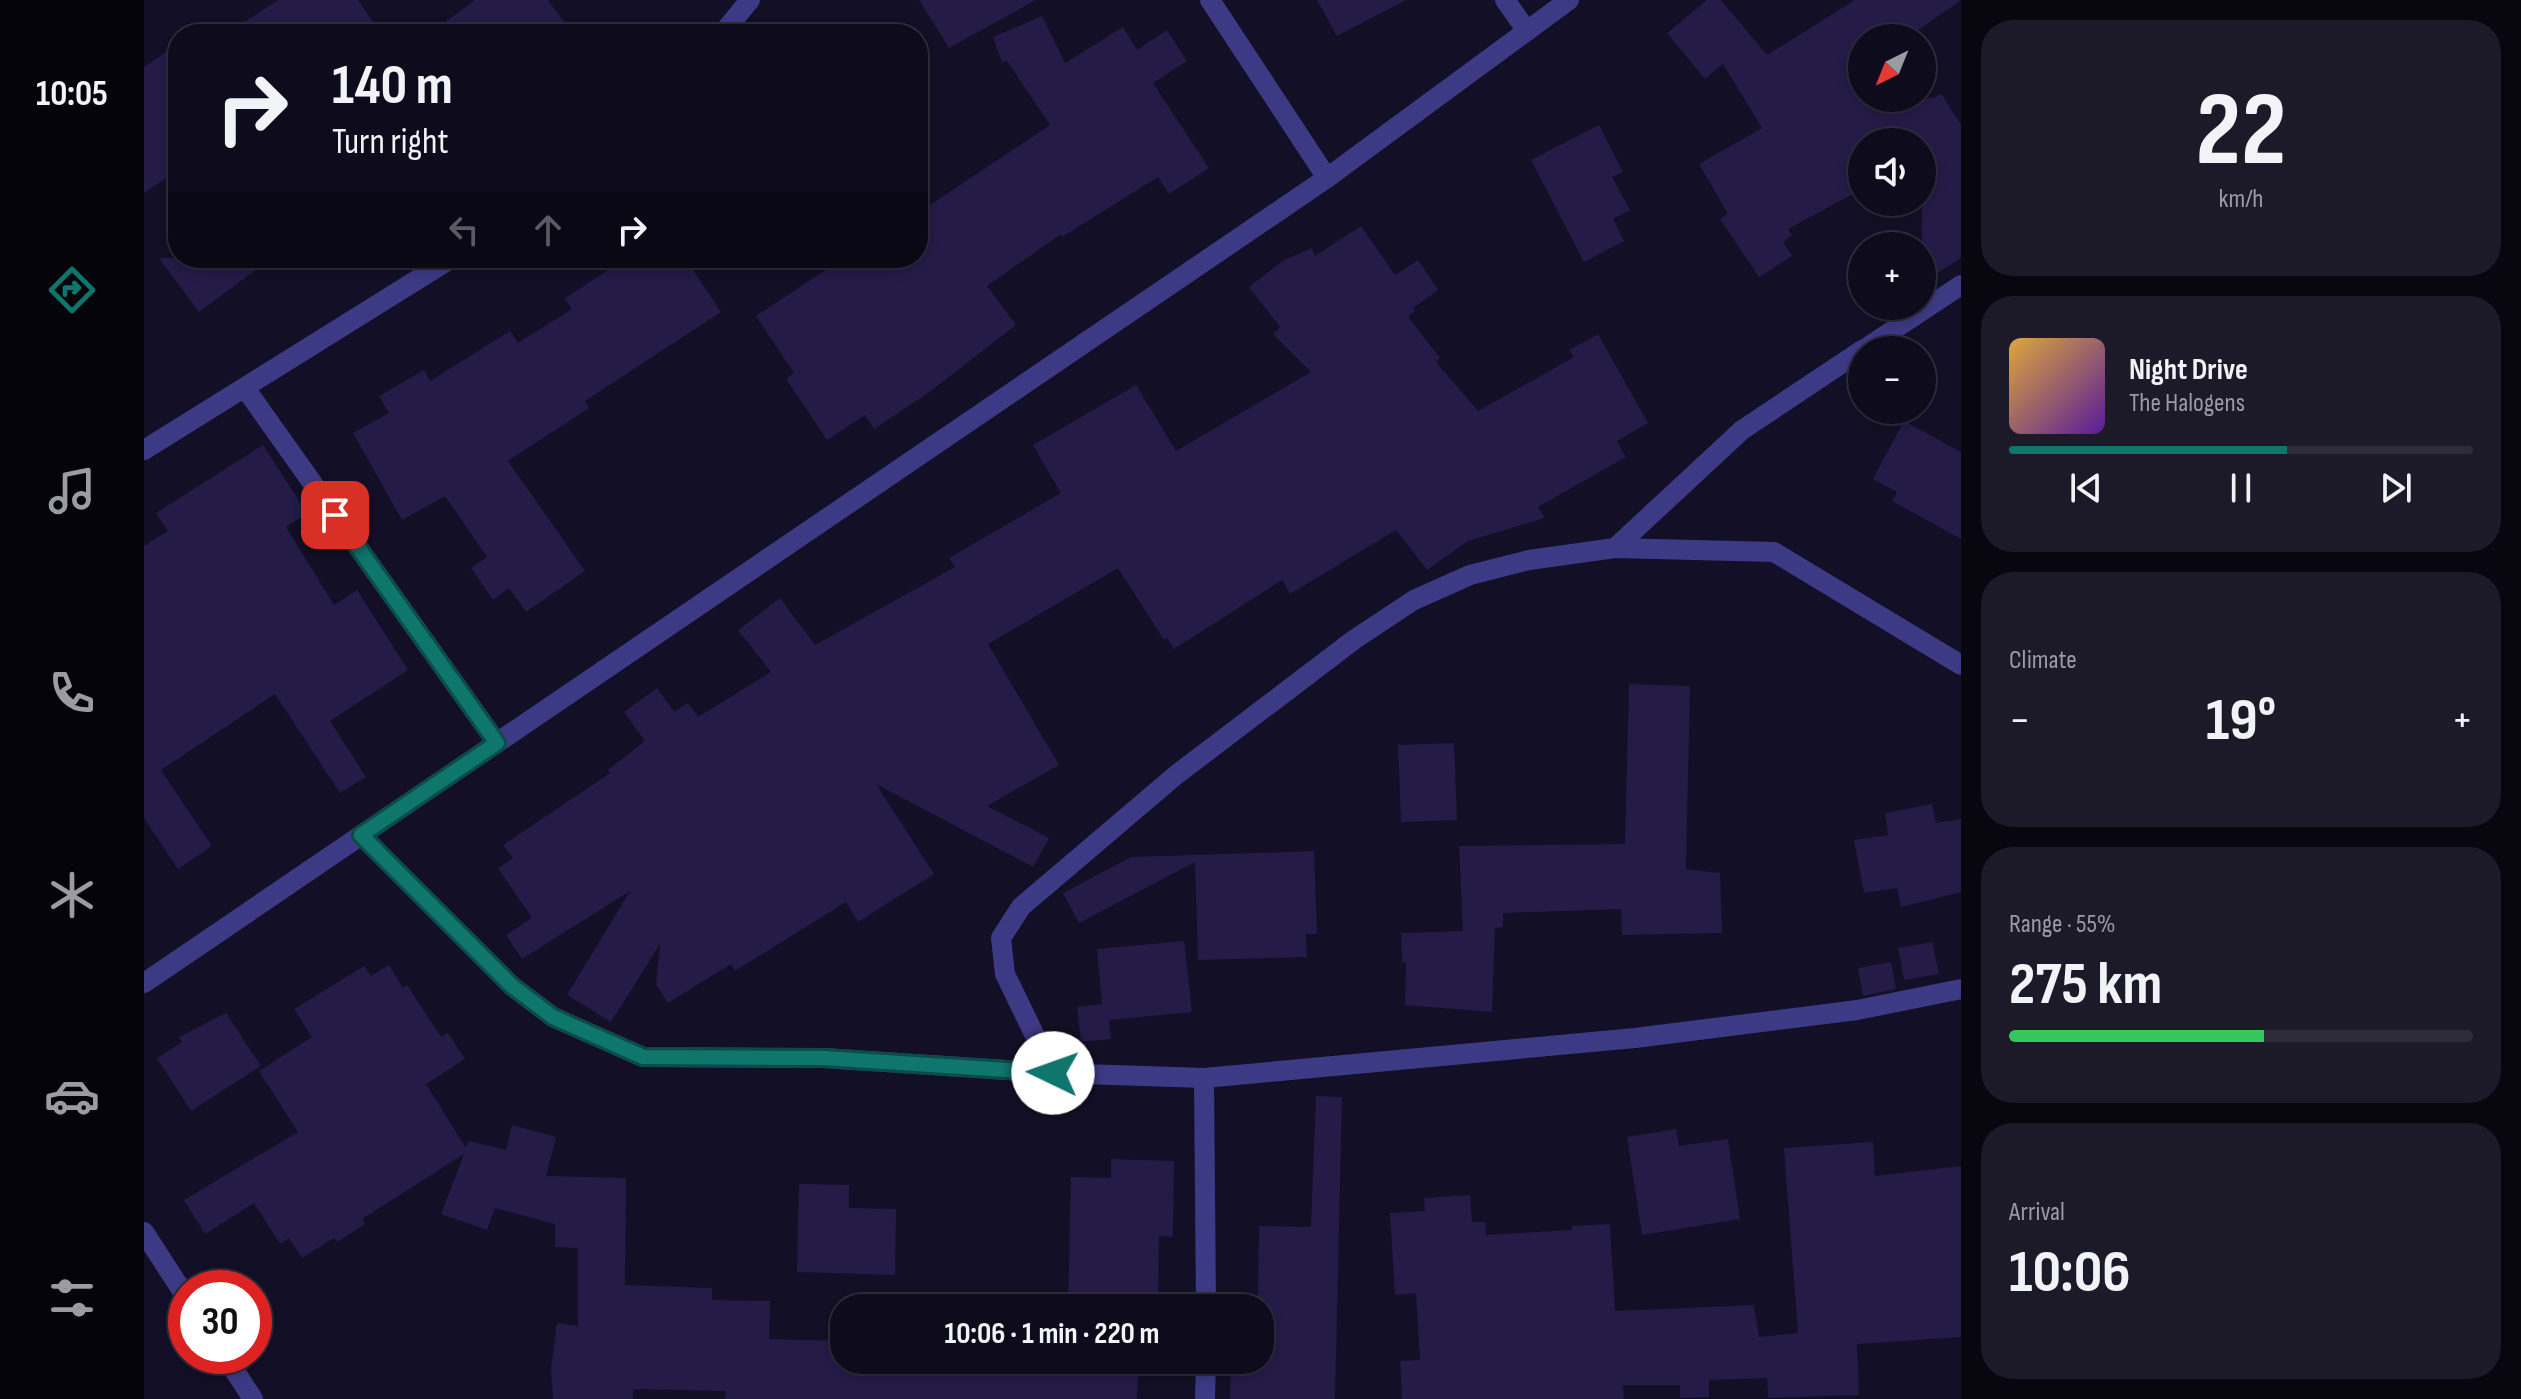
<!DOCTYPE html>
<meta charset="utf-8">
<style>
body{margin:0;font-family:"Sofia Sans Condensed",sans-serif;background:#1c1929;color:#f1f3f6;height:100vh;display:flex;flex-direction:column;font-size:30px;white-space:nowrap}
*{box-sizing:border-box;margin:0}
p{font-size:26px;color:#9b9ba3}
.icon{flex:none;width:44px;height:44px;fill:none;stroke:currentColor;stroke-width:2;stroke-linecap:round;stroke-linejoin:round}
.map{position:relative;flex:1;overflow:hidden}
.panel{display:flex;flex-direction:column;gap:20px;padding:20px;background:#08060f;width:560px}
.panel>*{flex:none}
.guide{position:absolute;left:24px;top:24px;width:760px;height:244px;border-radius:32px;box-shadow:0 4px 12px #0003,0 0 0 2px #2e2b3b;background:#0e0b1c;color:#f1f3f6;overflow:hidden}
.needle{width:52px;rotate:223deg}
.buttons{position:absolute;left:1704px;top:24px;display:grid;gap:16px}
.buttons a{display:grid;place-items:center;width:88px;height:88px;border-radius:50%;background:#0e0b1c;box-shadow:0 4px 12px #0003,0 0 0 2px #2e2b3b;font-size:40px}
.speed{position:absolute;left:24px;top:1270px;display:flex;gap:16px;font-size:40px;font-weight:700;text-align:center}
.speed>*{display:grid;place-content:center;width:104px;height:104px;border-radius:50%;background:#0e0b1c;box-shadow:0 4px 12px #0003,0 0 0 2px #2e2b3b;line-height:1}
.speed .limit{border:12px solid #d22;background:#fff;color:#111}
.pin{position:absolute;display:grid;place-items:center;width:68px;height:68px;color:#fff;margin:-34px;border-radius:16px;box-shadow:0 4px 12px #0006}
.me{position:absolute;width:88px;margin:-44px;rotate:273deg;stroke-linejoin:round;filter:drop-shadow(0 0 6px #0008)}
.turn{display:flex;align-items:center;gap:28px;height:168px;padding:0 32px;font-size:36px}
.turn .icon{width:104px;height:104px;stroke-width:2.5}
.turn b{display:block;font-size:56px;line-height:68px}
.lanes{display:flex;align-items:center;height:76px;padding:0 32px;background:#0003;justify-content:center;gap:40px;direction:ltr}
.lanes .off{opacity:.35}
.big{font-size:60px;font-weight:700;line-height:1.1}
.panel .card{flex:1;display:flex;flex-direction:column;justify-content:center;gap:12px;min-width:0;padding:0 28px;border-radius:32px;background:#1c1929}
.panel .dial{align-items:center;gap:0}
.dial b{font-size:104px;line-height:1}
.song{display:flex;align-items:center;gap:24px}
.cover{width:96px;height:96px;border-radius:12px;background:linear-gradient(135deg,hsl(40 70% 55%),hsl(270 70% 35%))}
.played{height:8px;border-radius:4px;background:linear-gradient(90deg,#0f766e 60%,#2e2b3b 60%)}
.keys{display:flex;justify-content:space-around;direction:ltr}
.heat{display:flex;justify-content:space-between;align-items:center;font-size:44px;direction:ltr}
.charge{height:12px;border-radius:6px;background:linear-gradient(90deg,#34c759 55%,#2e2b3b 0)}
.trip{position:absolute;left:686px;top:1294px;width:444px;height:80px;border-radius:32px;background:#0e0b1c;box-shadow:0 4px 12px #0003,0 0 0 2px #2e2b3b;font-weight:700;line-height:80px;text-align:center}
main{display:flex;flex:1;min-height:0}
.dock{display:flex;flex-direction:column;width:144px;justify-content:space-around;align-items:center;background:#06040b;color:#9b9ba3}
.dock .icon{width:56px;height:56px}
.dock .active{color:#0f766e}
.dock b{font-size:36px;color:#f1f3f6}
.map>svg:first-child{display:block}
.building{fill:#241b47}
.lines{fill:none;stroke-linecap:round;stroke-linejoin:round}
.minor{stroke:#3d3a85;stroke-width:20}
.route-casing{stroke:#0a4d48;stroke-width:20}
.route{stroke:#0f766e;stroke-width:14}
</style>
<main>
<nav class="dock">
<b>10:05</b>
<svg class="icon active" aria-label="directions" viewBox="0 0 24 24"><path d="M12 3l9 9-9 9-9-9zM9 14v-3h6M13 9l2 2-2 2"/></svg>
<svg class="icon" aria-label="music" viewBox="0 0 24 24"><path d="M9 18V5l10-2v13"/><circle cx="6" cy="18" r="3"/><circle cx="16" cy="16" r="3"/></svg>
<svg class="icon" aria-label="phone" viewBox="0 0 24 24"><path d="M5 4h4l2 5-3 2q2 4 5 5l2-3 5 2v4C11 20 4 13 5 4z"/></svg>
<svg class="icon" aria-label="climate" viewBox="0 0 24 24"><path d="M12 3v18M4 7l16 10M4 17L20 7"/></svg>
<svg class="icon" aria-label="car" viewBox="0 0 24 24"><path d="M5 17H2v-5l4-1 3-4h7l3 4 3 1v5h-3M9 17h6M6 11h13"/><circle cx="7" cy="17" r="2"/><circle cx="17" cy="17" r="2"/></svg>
<svg class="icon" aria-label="filters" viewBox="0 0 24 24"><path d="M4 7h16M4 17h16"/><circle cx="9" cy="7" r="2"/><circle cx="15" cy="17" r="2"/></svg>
</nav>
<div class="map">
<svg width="1817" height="1399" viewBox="0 0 1817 1399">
<rect width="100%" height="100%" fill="#130f26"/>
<g class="building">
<polygon points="134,0 214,0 237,34 82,34"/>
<polygon points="331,0 404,0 429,34 285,34"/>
<polygon points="775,0 892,0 805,48"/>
<polygon points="1173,0 1262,0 1193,36"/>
<polygon points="1563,0 1577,0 1623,55 1711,0 1817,0 1763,38 1718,38 1718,98 1790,98 1797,93 1817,125 1817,258 1778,283 1778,142 1718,142 1718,189 1644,229 1648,235 1639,242 1648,256 1615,277 1576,219 1584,214 1555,164 1618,128 1579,64 1561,79 1523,33"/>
<polygon points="898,16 921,63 979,27 993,50 1023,30 1043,61 1009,83 1065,168 1025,194 1014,177 918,237 917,234 843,286 872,325 784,393 730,429 721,415 683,440 642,379 650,373 612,316 700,258 774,258 774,213 906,125 863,61 858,62 849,37"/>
<polygon points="34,44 34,170 0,193 0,67"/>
<polygon points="1455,125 1479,172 1468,177 1486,210 1469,219 1480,241 1440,262 1387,160"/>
<polygon points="1217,226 1251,275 1274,260 1294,290 1269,308 1271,311 1264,317 1296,358 1292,362 1334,411 1430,357 1425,350 1454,334 1504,423 1473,441 1482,457 1394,507 1401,518 1324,541 1283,570 1252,530 1146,594 1138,580 1030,649 1023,638 1020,640 974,568 844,644 915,765 843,806 905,838 889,867 732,784 790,874 714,922 702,902 591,971 587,964 524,1003 512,984 516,944 467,1022 423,995 486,891 378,959 362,935 388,918 354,868 369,858 359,845 466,773 464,770 501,741 480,712 513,688 530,712 544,703 554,717 627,672 594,630 636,598 671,645 811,567 805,558 917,493 889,445 992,385 1032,451 1167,372 1129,334 1136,327 1105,287 1140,260 1168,248 1171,256"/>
<polygon points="15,258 128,258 55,312"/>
<polygon points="483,258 541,258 577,312 441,401 445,408 364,461 441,571 382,612 365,588 349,600 327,568 343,557 301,496 258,520 209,433 245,413 235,396 280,370 286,381 366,331 374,343 428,309 421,298"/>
<polygon points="1760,421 1817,452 1817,539 1748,501 1753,492 1729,479"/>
<polygon points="119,445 163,513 142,527 190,605 213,590 264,670 186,721 222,777 196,793 131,694 17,770 68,846 34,869 0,818 0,546 24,531 12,513"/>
<polygon points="1485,684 1546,686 1542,869 1576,873 1578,933 1478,935 1477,909 1359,913 1359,927 1351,928 1348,1012 1261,1005 1262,962 1258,962 1257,933 1319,931 1315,846 1481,844"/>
<polygon points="1310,743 1313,820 1257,822 1254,745"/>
<polygon points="1788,804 1792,823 1817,819 1817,892 1757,907 1753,888 1720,893 1710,840 1744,835 1741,813"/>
<polygon points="1170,851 1173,934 1162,934 1163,957 1054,960 1051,862 935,923 919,893 987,857"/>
<polygon points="1040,941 1048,1012 965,1020 967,1039 937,1042 933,1007 958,1004 953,949"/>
<polygon points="1788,942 1795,974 1760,980 1754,948"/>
<polygon points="1747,962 1752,989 1719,996 1714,968"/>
<polygon points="245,965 259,988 263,985 297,1037 304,1033 321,1059 282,1084 322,1148 325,1141 362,1150 368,1125 412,1137 402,1176 482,1178 481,1285 568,1288 568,1300 626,1301 625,1339 700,1341 700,1360 1006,1360 1005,1375 994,1375 993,1399 581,1399 582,1391 489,1389 489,1399 409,1399 407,1369 413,1323 434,1326 434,1248 411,1247 411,1224 351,1208 343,1230 297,1214 320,1154 218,1219 221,1224 193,1242 190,1238 158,1258 145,1238 136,1244 110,1203 61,1234 40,1200 154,1132 115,1071 168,1037 150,1009 220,966 227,976"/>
<polygon points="82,1013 117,1066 47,1111 13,1058 38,1042 35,1037"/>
<polygon points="1172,1096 1198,1097 1191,1399 1086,1399 1087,1360 1116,1360 1116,1308 1088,1308 1088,1296 1114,1297 1115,1226 1167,1227"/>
<polygon points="1532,1129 1535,1146 1584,1139 1596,1219 1498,1235 1483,1137"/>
<polygon points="1729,1142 1731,1176 1817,1166 1817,1337 1713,1344 1715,1395 1624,1398 1623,1378 1565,1380 1565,1397 1536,1398 1536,1385 1479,1385 1480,1399 1258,1399 1256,1361 1276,1360 1272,1293 1251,1295 1246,1213 1281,1211 1280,1198 1326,1195 1328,1222 1341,1222 1342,1235 1428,1230 1428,1226 1466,1224 1471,1311 1610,1305 1615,1337 1654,1333 1640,1148"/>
<polygon points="967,1159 1030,1161 1029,1237 1015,1236 1014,1294 1006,1294 1006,1308 924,1308 927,1177 967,1178"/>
<polygon points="655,1184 705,1185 705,1208 752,1209 751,1275 653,1272"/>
</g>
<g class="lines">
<g class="minor">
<polyline points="1066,0 1183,178"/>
<polyline points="1361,0 1383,31"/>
<polyline points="578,34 606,0"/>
<polyline points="1719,350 1817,285"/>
<polyline points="101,388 353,743"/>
<polyline points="0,450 308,258"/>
<polyline points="1471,548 1598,430 1718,350"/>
<polyline points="217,835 368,986 409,1017 499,1057 680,1058 909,1073 1060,1078 1491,1038 1713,1010 1817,989"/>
<polyline points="0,983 1183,178 1425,0"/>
<polyline points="909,1073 861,974 857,938 877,907 1032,775 1211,639 1270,600 1326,575 1385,560 1471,548 1630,552 1817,665"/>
<polyline points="1060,1078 1062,1308"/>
<polyline points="0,1232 42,1297"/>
<polyline points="81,1356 109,1399"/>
<polyline points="1061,1399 1062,1360"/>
</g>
</g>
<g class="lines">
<defs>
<polyline id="route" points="191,515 353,743 217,835 368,986 409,1017 499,1057 680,1058 909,1073"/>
</defs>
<use href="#route" class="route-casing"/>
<use href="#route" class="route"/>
</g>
</svg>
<div class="buttons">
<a><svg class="needle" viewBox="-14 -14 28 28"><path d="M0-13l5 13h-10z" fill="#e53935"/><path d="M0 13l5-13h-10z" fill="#9b9ba3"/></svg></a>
<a><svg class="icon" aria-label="sound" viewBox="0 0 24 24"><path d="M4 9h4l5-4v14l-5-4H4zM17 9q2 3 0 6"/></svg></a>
<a>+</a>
<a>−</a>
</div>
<div class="speed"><div class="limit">30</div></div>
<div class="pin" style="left:191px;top:515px;background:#d93025"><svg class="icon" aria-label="arrive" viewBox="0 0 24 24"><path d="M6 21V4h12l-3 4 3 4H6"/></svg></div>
<svg class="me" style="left:909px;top:1073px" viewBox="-20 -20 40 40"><circle r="19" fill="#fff"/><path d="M0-13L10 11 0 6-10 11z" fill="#0f766e"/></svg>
<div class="trip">10:06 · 1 min · 220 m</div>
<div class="guide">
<div class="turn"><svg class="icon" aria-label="right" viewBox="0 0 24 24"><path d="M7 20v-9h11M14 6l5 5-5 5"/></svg><div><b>140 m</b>Turn right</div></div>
<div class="lanes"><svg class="icon off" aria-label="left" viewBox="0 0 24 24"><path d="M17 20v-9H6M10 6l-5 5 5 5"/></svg><svg class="icon off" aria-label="ahead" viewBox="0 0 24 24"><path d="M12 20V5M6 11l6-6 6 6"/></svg><svg class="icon" aria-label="right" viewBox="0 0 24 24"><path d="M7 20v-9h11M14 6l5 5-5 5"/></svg></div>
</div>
</div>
<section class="panel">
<div class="card dial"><b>22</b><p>km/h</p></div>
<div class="card">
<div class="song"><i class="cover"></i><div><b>Night Drive</b><p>The Halogens</p></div></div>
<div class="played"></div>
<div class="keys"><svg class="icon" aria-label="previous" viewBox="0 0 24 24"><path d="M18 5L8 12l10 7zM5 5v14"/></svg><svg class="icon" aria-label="pause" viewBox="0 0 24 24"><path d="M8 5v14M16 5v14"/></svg><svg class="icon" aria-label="next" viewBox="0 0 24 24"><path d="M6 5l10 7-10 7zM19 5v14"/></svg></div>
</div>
<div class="card"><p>Climate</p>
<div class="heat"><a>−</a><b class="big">19°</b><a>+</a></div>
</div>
<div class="card"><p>Range · 55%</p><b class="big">275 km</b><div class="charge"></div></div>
<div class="card"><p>Arrival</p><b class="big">10:06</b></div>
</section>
</main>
